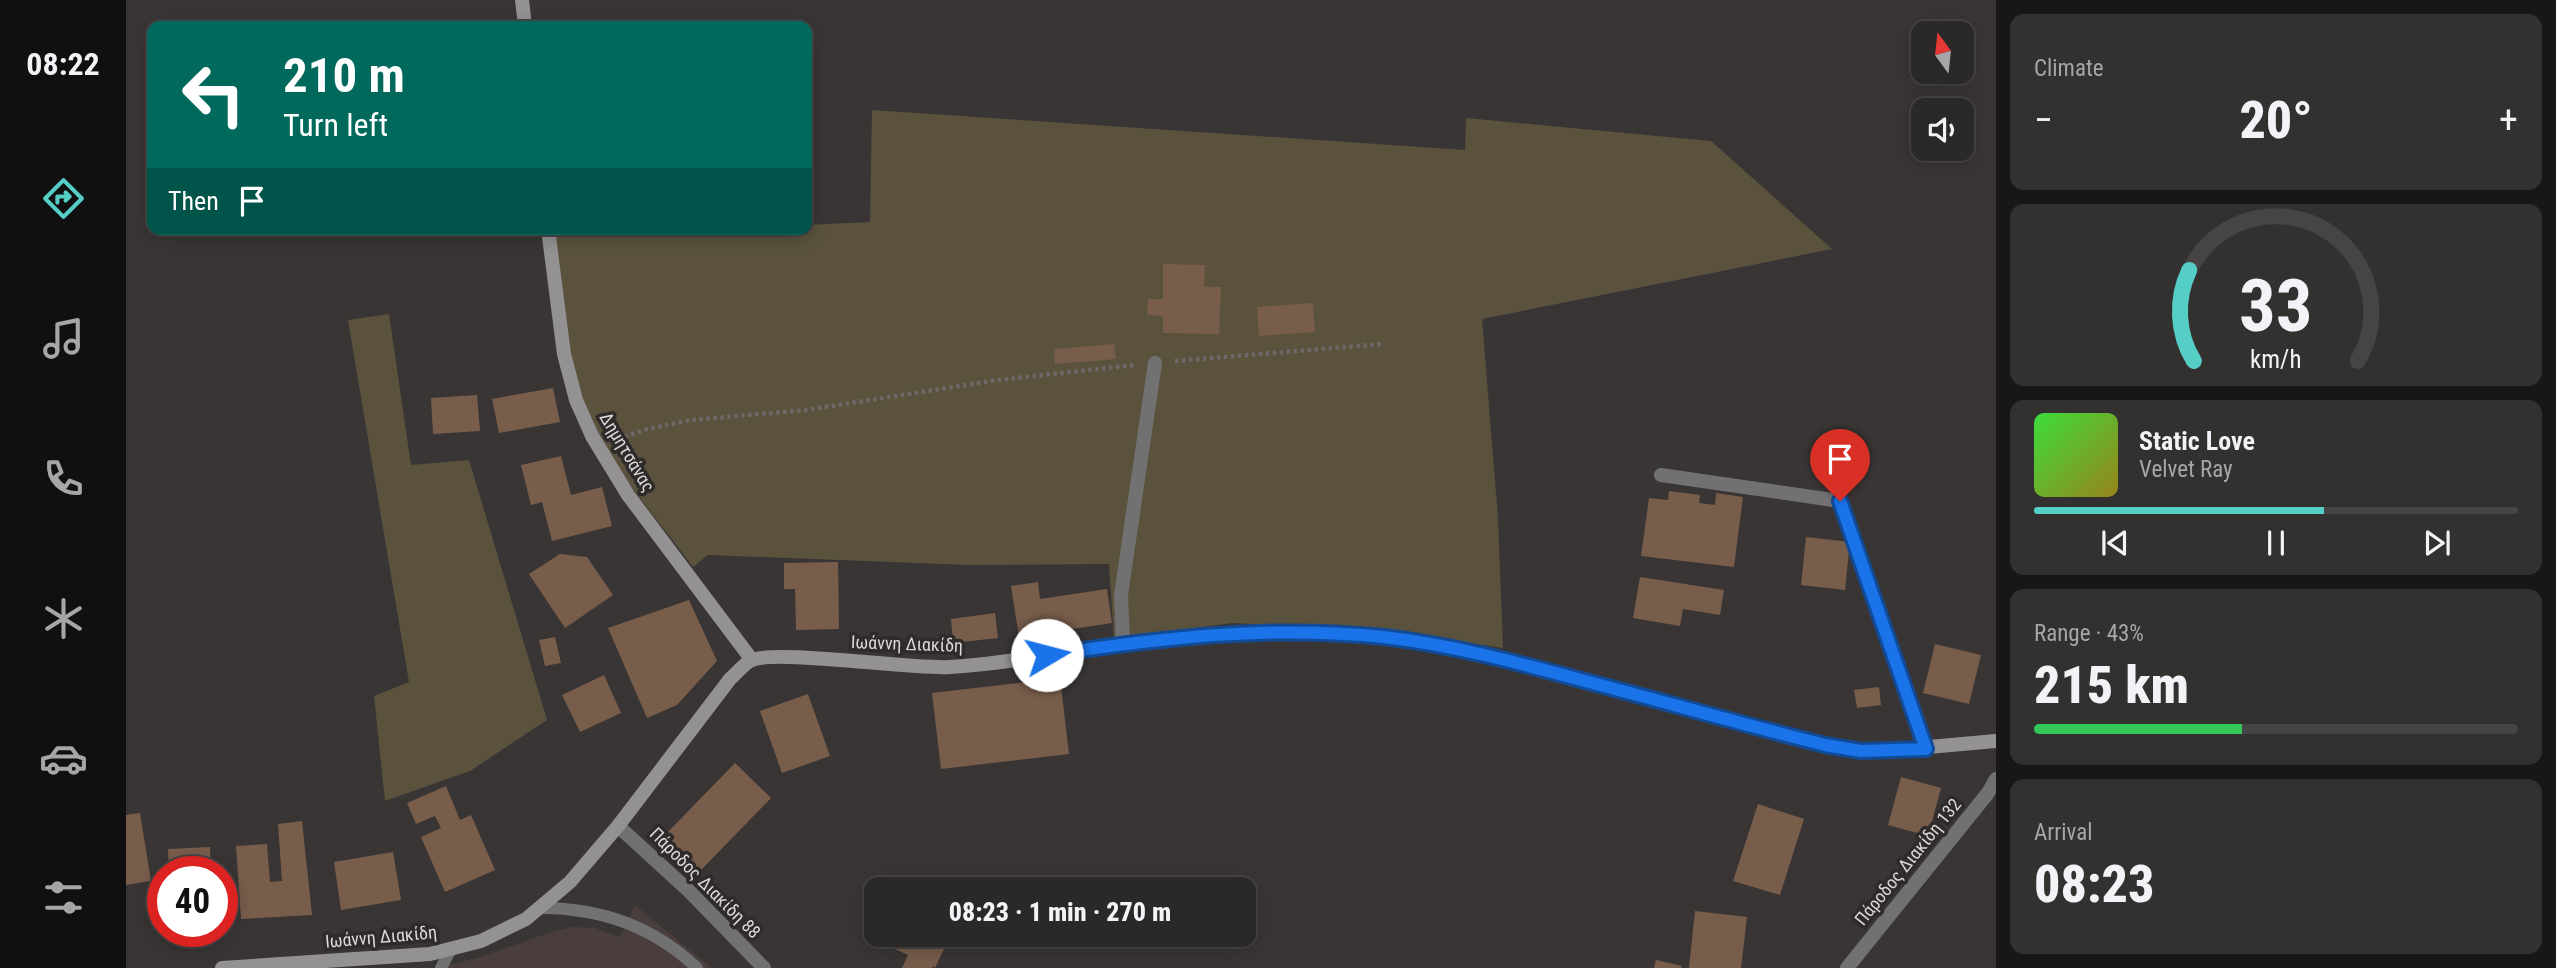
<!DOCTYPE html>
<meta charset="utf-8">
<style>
body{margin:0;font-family:"Roboto Condensed",sans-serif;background:#333030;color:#f1f3f6;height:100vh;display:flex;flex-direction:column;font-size:26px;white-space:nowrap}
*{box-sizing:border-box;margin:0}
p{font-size:23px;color:#a6a6a8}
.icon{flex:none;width:38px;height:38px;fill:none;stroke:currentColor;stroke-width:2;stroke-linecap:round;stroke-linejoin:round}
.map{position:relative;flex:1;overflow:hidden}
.panel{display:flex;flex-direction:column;gap:14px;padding:14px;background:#181616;width:560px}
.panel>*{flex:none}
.guide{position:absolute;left:21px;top:21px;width:665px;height:214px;border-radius:14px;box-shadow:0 4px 18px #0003,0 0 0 2px #474445;background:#00695c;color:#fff;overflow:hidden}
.needle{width:46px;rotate:345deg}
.buttons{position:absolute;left:1785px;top:21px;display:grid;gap:14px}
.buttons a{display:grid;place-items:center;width:63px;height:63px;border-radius:14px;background:#2b2828;box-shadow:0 4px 18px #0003,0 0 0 2px #474445;font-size:35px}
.speed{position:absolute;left:21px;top:856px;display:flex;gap:14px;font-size:35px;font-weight:700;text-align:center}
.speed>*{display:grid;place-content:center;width:91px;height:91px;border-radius:50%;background:#2b2828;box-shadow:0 4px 18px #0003,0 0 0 2px #474445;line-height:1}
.speed .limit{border:10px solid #d22;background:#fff;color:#111}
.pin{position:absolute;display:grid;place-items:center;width:60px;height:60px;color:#fff;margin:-72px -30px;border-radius:50% 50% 50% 0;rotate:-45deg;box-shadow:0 0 7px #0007}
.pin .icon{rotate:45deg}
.me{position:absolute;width:77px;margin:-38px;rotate:82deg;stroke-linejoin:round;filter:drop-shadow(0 0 5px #0008)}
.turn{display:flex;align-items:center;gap:24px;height:147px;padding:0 21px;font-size:32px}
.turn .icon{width:91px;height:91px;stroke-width:2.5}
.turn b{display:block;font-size:49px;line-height:60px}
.then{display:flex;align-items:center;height:66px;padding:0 21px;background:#0003;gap:14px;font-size:26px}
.big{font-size:52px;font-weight:800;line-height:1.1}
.panel .widget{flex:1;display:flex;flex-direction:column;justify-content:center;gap:10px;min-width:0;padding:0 24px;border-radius:14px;background:#333030}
.panel .dial{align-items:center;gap:0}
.dial svg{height:182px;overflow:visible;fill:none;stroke:#474445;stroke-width:7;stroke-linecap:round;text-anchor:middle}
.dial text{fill:#f1f3f6;stroke:none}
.song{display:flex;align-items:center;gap:21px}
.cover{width:84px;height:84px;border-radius:10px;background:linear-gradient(135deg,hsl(120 70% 55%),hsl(50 70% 35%))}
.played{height:7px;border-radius:4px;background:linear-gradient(90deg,#55cec6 60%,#474445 60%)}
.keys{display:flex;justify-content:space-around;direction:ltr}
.heat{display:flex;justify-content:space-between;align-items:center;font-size:38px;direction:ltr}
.charge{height:10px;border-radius:5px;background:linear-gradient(90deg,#34c759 43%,#474445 0)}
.trip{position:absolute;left:738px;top:877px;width:392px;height:70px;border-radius:14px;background:#2b2828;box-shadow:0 4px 18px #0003,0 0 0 2px #474445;font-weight:800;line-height:70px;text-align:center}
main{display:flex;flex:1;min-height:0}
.tab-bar{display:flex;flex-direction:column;width:126px;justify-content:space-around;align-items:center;background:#111010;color:#a6a6a8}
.tab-bar .icon{width:49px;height:49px}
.tab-bar .active{color:#55cec6}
.tab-bar b{font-size:32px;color:#f1f3f6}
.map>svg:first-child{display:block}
.built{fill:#493d3d}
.green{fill:#5a523d}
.building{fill:#785d4b}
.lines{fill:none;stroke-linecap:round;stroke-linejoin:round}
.path{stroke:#6c6868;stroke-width:4.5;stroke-dasharray:3.5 3.5;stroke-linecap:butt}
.lane{stroke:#727171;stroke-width:12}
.street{stroke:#727171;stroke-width:14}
.secondary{stroke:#949192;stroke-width:14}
.route-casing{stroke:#114b97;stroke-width:18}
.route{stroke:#1a73e8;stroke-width:12}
.labels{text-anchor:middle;stroke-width:7;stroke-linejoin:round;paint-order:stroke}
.street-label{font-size:18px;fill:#dcd9d9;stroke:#2f2b2b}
</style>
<main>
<nav class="tab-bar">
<b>08:22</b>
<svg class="icon active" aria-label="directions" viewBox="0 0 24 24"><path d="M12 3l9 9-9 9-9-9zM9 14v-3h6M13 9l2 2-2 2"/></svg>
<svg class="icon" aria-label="music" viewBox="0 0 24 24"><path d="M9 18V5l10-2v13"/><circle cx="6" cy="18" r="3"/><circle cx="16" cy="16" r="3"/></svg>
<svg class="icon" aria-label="phone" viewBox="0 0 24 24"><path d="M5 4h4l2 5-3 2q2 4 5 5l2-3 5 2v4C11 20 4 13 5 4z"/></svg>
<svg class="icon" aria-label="climate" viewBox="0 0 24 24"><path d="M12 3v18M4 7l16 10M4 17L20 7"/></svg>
<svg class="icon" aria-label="car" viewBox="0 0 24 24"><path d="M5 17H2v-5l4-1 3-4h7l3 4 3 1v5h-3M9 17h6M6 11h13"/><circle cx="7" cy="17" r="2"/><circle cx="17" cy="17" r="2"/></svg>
<svg class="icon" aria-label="filters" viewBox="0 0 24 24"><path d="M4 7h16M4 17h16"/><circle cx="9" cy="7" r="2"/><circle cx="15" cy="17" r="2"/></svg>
</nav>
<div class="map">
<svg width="1870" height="968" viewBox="0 0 1870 968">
<rect width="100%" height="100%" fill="#393535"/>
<polygon class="built" points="509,905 586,968 311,968 351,958 428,931 446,927 469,928 494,937"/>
<g class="green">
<path d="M746 110 1339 150 1340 118 1585 141 1706 249 1356 319 1372 518 1377 648 1268 632 1107 623 988 639 983 564 842 565 582 555 567 567C533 521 486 469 463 416 441 368 437 290 429 236L587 229H681V225L744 222Z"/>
<polygon points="263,314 285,465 343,460 421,720 344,771 259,801 248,696 283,682 222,320"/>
</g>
<g class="building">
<polygon points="1037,264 1079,265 1078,287 1095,287 1093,334 1037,333 1037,316 1021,315 1022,299 1037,299"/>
<polygon points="1187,303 1189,332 1133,336 1131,307"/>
<polygon points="988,344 990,359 929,364 928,349"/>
<polygon points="427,388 434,422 373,433 366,399"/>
<polygon points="351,395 354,431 307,434 305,398"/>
<polygon points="435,456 445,495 476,487 486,526 426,541 416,502 405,505 395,465"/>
<polygon points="1543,491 1574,495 1573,503 1589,505 1590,493 1617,497 1608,567 1515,556 1523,498 1542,500"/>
<polygon points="1680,537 1724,542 1719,590 1675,585"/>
<polygon points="434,554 461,557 487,595 439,628 403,574"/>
<polygon points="712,562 713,629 670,630 669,589 658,589 658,563"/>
<polygon points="1514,577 1598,590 1594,615 1557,609 1554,626 1507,618"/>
<polygon points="912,582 914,599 981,589 986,623 893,637 885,586"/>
<polygon points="563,600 591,661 551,705 521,718 482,628"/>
<polygon points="869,613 872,638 827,643 825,619"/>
<polygon points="429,637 435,663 419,666 413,640"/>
<polygon points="1809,644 1855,655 1843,704 1797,693"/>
<polygon points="478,675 495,713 454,732 436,695"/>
<polygon points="934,678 943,754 815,769 806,693"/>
<polygon points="1753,687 1755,705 1731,708 1728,690"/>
<polygon points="682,694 704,756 656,773 634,711"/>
<polygon points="609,763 645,798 574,871 538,836"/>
<polygon points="1775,777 1815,788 1802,836 1762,825"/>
<polygon points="320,786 334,820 345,815 369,870 319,892 295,837 315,828 309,816 290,824 281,803"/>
<polygon points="1632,804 1678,819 1654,895 1607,881"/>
<polygon points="14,813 25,881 0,885 0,815"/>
<polygon points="176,821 186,915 115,919 110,846 141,844 144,882 156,881 152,824"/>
<polygon points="84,847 85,872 43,872 42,849"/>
<polygon points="267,852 275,900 215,910 208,862"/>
<polygon points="1569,911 1621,917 1615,968 1563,968"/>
<polygon points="45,931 87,931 87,937 45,939"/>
<polygon points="771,934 825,934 809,968 807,966 806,968 776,968 782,955 765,947"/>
<polygon points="1530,960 1556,966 1555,968 1528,968"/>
</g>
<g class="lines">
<g class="path">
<polyline points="1049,361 1256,344"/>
<polyline points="492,439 521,429 565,420 680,410 872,380 1009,365"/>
</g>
<g class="lane">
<path d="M415 908C474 908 528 927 571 968"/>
<polyline points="315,968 325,949"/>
</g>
<g class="street">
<polyline points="1535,475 1714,501 1800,749"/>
<polyline points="997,644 995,595 1029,363"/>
<polyline points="492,826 563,891 638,968"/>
<polyline points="1721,968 1862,793 1870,779"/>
</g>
<g class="secondary">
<polyline points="396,0 399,26"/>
<polyline points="422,229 438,354 450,400 466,436 502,495 626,660"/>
<path d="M96 968 304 954 355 941 400 919 444 882 492 826 604 679C611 673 617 665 624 661 647 648 786 670 824 667 882 664 940 651 997 644 1116 629 1227 627 1345 652L1718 749 1758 751 1870 741"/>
</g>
</g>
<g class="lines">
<defs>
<path id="route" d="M921 655C1035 638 1143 625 1258 637 1327 645 1393 663 1459 681 1539 702 1619 725 1699 745L1735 751 1800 749 1714 501"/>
</defs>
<use href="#route" class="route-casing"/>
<use href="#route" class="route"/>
</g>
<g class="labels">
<g class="street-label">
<text transform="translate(501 452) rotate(59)" y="6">Δημητσάνας</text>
<text transform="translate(781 644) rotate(2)" y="6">Ιωάννη Διακίδη</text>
<text transform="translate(1782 862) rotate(-51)" y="6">Πάροδος Διακίδη 132</text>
<text transform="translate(579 883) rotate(45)" y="6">Πάροδος Διακίδη 88</text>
<text transform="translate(255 937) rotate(-5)" y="6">Ιωάννη Διακίδη</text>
</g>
</g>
</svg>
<div class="buttons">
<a><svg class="needle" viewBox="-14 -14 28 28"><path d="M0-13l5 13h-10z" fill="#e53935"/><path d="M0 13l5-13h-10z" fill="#a6a6a8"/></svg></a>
<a><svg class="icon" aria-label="sound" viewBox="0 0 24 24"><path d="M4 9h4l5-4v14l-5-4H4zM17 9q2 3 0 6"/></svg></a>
</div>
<div class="speed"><div class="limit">40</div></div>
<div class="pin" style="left:1714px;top:501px;background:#d93025"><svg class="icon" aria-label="arrive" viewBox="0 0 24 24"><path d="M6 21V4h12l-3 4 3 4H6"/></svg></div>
<svg class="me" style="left:921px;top:655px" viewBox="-20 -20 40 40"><circle r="19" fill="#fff"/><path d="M0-13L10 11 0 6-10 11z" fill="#1a73e8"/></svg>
<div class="trip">08:23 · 1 min · 270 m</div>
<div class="guide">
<div class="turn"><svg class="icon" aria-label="left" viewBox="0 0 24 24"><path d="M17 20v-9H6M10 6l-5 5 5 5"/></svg><div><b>210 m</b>Turn left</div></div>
<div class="then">Then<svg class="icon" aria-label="arrive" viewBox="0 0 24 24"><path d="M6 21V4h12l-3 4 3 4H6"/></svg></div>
</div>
</div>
<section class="panel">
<div class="widget"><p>Climate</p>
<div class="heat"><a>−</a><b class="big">20°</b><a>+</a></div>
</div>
<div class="widget dial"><svg viewBox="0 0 100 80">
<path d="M14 69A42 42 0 1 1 86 69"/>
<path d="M14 69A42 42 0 0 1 12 29" stroke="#55cec6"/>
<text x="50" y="56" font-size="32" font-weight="700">33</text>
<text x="50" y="72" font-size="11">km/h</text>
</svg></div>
<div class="widget">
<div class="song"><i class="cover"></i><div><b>Static Love</b><p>Velvet Ray</p></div></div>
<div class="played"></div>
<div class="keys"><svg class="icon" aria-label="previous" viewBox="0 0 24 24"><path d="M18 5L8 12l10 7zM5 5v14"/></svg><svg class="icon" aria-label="pause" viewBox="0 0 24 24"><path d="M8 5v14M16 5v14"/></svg><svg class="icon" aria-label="next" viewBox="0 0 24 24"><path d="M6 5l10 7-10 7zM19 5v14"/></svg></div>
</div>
<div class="widget"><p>Range · 43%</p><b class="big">215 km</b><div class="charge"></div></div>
<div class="widget"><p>Arrival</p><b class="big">08:23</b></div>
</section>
</main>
